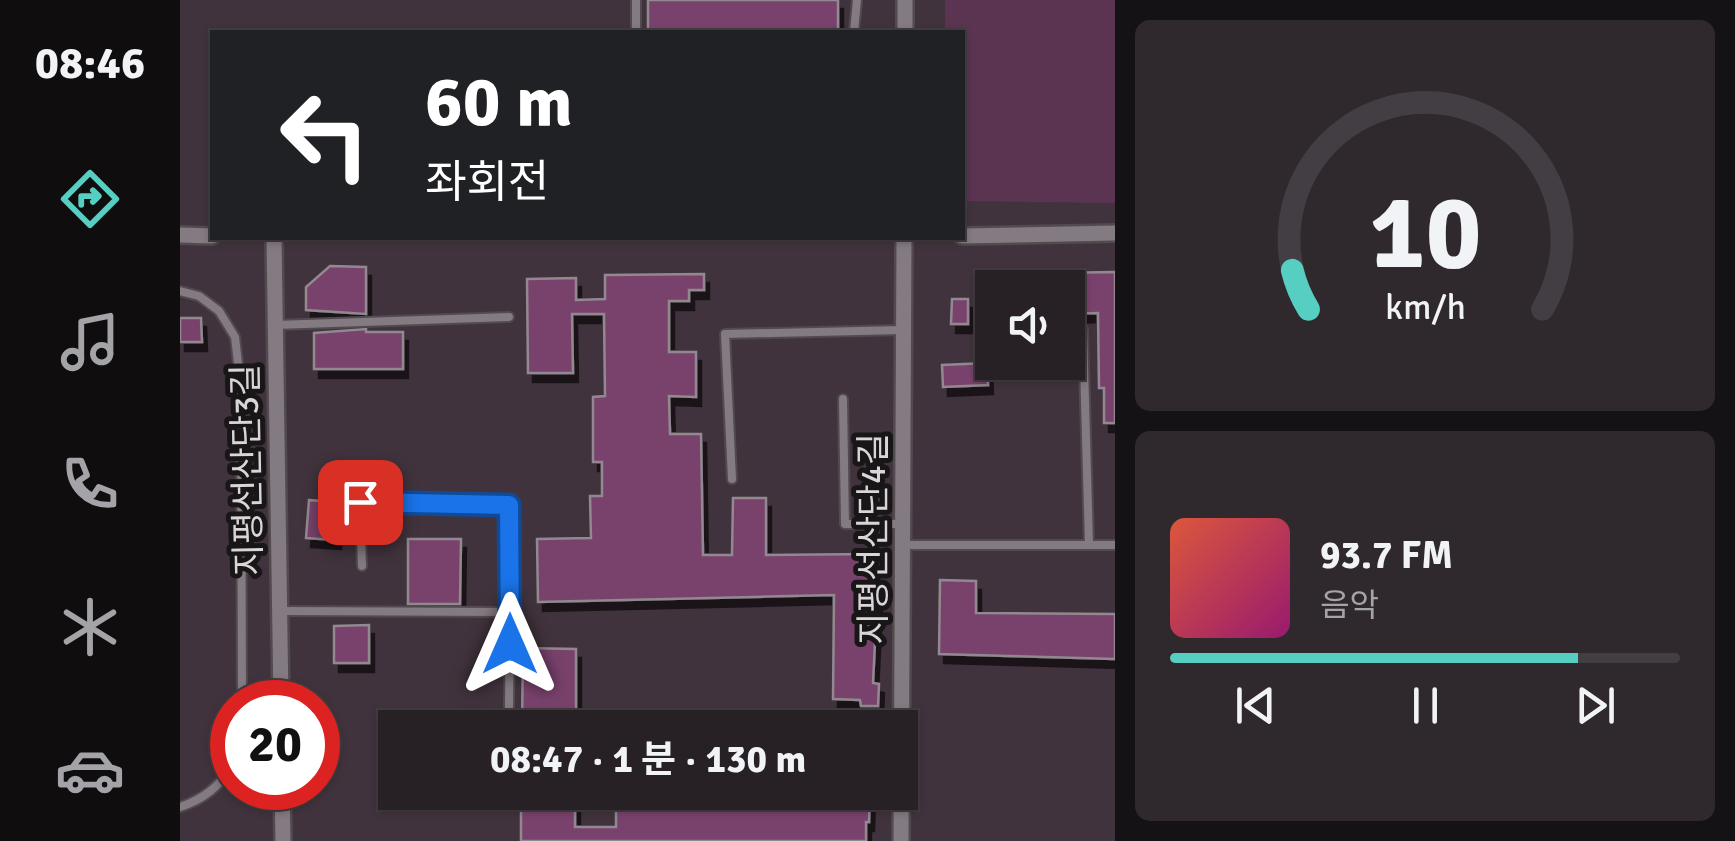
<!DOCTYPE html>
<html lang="ko">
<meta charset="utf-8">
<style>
body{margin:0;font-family:Signika,"Noto Sans KR",sans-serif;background:#2f292e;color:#f1f3f6;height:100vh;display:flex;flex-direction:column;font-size:38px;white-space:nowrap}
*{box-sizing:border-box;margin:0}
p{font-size:32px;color:#a4a3a7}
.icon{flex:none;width:55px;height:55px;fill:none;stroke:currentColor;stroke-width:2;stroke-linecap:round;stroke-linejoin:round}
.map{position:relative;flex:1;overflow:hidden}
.panel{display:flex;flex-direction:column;gap:20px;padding:20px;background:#151215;width:620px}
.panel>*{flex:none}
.guide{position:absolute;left:30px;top:30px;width:755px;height:210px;border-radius:0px;box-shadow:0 2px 8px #0004,0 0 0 2px #433e43;background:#202124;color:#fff;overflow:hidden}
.buttons{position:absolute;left:795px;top:270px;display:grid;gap:20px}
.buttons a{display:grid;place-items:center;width:110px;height:110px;border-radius:0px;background:#272126;box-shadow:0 2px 8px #0004,0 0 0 2px #433e43;font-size:50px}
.speed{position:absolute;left:30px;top:680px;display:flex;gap:20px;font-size:50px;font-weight:700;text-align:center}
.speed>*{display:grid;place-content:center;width:130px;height:130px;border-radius:50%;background:#272126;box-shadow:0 2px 8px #0004,0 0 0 2px #433e43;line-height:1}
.speed .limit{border:15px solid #d22;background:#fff;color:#111}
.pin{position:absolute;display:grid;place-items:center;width:85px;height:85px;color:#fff;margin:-42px;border-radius:20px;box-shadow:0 5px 15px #0006}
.me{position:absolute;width:110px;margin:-55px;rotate:0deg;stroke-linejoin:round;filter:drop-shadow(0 0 8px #0008)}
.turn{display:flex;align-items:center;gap:35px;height:210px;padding:0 50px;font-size:45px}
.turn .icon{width:130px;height:130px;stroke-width:2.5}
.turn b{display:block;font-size:70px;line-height:85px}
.panel .tile{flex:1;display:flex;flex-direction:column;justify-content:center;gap:15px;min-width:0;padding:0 35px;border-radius:15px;background:#2f292e}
.panel .dial{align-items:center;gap:0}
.dial svg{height:260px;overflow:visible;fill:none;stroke:#433e43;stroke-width:7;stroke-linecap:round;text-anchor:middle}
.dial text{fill:#f1f3f6;stroke:none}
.song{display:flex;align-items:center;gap:30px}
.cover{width:120px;height:120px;border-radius:15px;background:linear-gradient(135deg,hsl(10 70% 55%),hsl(320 70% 35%))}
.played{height:10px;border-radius:5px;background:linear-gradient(90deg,#57cec2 80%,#433e43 80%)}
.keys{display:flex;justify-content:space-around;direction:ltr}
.trip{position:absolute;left:198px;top:710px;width:540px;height:100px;border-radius:0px;background:#272126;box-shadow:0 2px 8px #0004,0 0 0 2px #433e43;font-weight:700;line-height:100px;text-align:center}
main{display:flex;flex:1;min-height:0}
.tab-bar{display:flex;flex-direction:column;width:180px;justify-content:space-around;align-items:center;background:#100d0f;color:#a4a3a7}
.tab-bar .icon{width:70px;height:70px}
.tab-bar .on{color:#57cec2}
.tab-bar b{font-size:45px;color:#f1f3f6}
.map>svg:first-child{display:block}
.built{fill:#41333d;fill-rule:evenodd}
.green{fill:#5b3452}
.building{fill:#79426d;stroke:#92888f;stroke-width:2.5;filter:url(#shadow)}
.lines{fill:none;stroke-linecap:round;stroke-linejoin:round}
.service-casing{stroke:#514a4f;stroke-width:12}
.minor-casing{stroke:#514a4f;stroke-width:20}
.service{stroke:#847a81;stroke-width:8}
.minor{stroke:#847a81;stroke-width:15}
.route-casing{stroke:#114b97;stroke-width:25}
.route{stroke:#1a73e8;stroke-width:18}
.labels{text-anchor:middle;stroke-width:10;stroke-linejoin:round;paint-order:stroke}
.street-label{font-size:35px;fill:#dad5d9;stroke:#191618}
</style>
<main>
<nav class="tab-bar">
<b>08:46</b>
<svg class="icon on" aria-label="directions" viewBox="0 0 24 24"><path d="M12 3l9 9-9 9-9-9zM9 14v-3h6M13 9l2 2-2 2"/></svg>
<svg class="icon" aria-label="music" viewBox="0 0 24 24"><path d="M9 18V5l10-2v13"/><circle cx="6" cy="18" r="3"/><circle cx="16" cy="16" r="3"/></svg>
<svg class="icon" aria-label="phone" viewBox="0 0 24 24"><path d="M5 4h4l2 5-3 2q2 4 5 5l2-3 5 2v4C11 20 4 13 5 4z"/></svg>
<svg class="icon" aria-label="climate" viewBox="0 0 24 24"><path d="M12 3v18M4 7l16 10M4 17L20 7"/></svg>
<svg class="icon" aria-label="car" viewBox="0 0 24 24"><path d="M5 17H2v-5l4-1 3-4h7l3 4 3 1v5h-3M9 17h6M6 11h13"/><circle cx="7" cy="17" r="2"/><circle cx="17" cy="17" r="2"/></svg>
</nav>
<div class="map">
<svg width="935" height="841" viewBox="0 0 935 841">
<defs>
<filter id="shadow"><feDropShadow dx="5" dy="9" stdDeviation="0" flood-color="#0009"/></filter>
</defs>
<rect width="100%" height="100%" fill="#342c32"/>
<path class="built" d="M0 0H935V841H0ZM32 32H782V238H32ZM812 288H888V362H812ZM52 702H138V788H52ZM215 728H720V792H215Z"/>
<polygon class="green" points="765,0 935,0 935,203 783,201 782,32 765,32"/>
<g class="building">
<rect x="468" y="0" width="190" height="32"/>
<polygon points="150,266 186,267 186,314 126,310 126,287"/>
<polygon points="935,272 935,423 924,423 924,388 919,388 918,313 888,314 888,288 816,288 816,274"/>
<polygon points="524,274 524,290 509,290 509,301 489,301 489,352 516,352 516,397 489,396 490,434 521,434 523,555 552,555 553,498 586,498 586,555 690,554 690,602 697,602 693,683 699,684 698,706 681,706 680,700 653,699 654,595 358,602 357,539 411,538 410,496 422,496 422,462 413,462 413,397 425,396 424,314 392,314 393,373 348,373 347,279 396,278 396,300 425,299 425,275"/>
<polygon points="772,299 788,299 788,324 771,324"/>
<polygon points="0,318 21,318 22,342 0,342"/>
<polygon points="186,329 186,332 223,332 223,369 134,369 134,333"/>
<polygon points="807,363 808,385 763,387 762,365"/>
<polygon points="129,500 153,502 151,526 157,527 156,540 126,538"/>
<polygon points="228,539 281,539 280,604 228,604"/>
<polygon points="760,580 796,581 796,613 935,614 935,659 759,654"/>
<polygon points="189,625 189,663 154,663 154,626"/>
<polygon points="343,648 396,649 396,728 342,728"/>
<polygon points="341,792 395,792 395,827 436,827 436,805 465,805 465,792 690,792 689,822 686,822 686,841 341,841"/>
</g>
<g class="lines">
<defs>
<g id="service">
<polyline points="456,0 456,32"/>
<polyline points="674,32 677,0"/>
<polyline points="0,291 19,296 39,311 55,337 61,389 62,702"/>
<polyline points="95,325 329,317"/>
<polyline points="903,329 909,545"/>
<polyline points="663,399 665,524 723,524"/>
<polyline points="552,479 545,334 723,330"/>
<polyline points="723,545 935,545"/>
<polyline points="182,566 180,502 329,505 330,612"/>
<polyline points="99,611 330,612 329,708"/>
<polyline points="470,726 722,720"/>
<path d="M0 807C24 799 38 787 52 767"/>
</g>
<g id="minor">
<polyline points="725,32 725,0"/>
<polyline points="0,235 32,236"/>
<polyline points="782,236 935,233"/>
<polyline points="94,238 101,702"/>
<polyline points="102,788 103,841"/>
<polyline points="721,841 724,238"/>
</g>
</defs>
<use href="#service" class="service-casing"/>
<use href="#minor" class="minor-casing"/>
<use href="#service" class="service"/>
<use href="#minor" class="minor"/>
</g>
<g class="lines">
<defs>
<polyline id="route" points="180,502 329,505 330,644"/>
</defs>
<use href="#route" class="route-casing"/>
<use href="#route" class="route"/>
</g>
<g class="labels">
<g class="street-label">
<text transform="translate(67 470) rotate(-91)" y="12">지평선산단3길</text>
<text transform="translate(693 539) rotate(-90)" y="12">지평선산단4길</text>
</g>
</g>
</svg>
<div class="buttons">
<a><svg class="icon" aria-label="sound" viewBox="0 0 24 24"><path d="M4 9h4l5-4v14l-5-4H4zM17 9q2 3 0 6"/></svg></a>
</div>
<div class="speed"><div class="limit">20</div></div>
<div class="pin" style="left:180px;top:502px;background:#d93025"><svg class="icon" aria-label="arrive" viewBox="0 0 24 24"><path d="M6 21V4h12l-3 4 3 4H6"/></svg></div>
<svg class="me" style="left:330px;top:644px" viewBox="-20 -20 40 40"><path d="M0-17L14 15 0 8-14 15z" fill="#1a73e8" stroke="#fff" stroke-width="4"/></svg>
<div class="trip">08:47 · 1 분 · 130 m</div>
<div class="guide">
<div class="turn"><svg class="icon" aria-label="left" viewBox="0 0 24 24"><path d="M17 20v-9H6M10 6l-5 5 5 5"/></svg><div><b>60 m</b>좌회전</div></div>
</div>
</div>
<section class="panel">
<div class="tile dial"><svg viewBox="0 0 100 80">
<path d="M14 69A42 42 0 1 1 86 69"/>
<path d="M14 69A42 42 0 0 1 9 57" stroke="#57cec2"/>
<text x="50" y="56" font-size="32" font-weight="700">10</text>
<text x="50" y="72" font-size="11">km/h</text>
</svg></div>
<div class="tile">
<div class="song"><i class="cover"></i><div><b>93.7 FM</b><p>음악</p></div></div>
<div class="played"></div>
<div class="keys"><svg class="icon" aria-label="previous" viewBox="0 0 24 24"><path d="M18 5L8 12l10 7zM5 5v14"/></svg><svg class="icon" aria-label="pause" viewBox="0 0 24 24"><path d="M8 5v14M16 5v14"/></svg><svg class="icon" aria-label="next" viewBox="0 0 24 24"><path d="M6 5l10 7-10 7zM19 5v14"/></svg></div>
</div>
</section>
</main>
